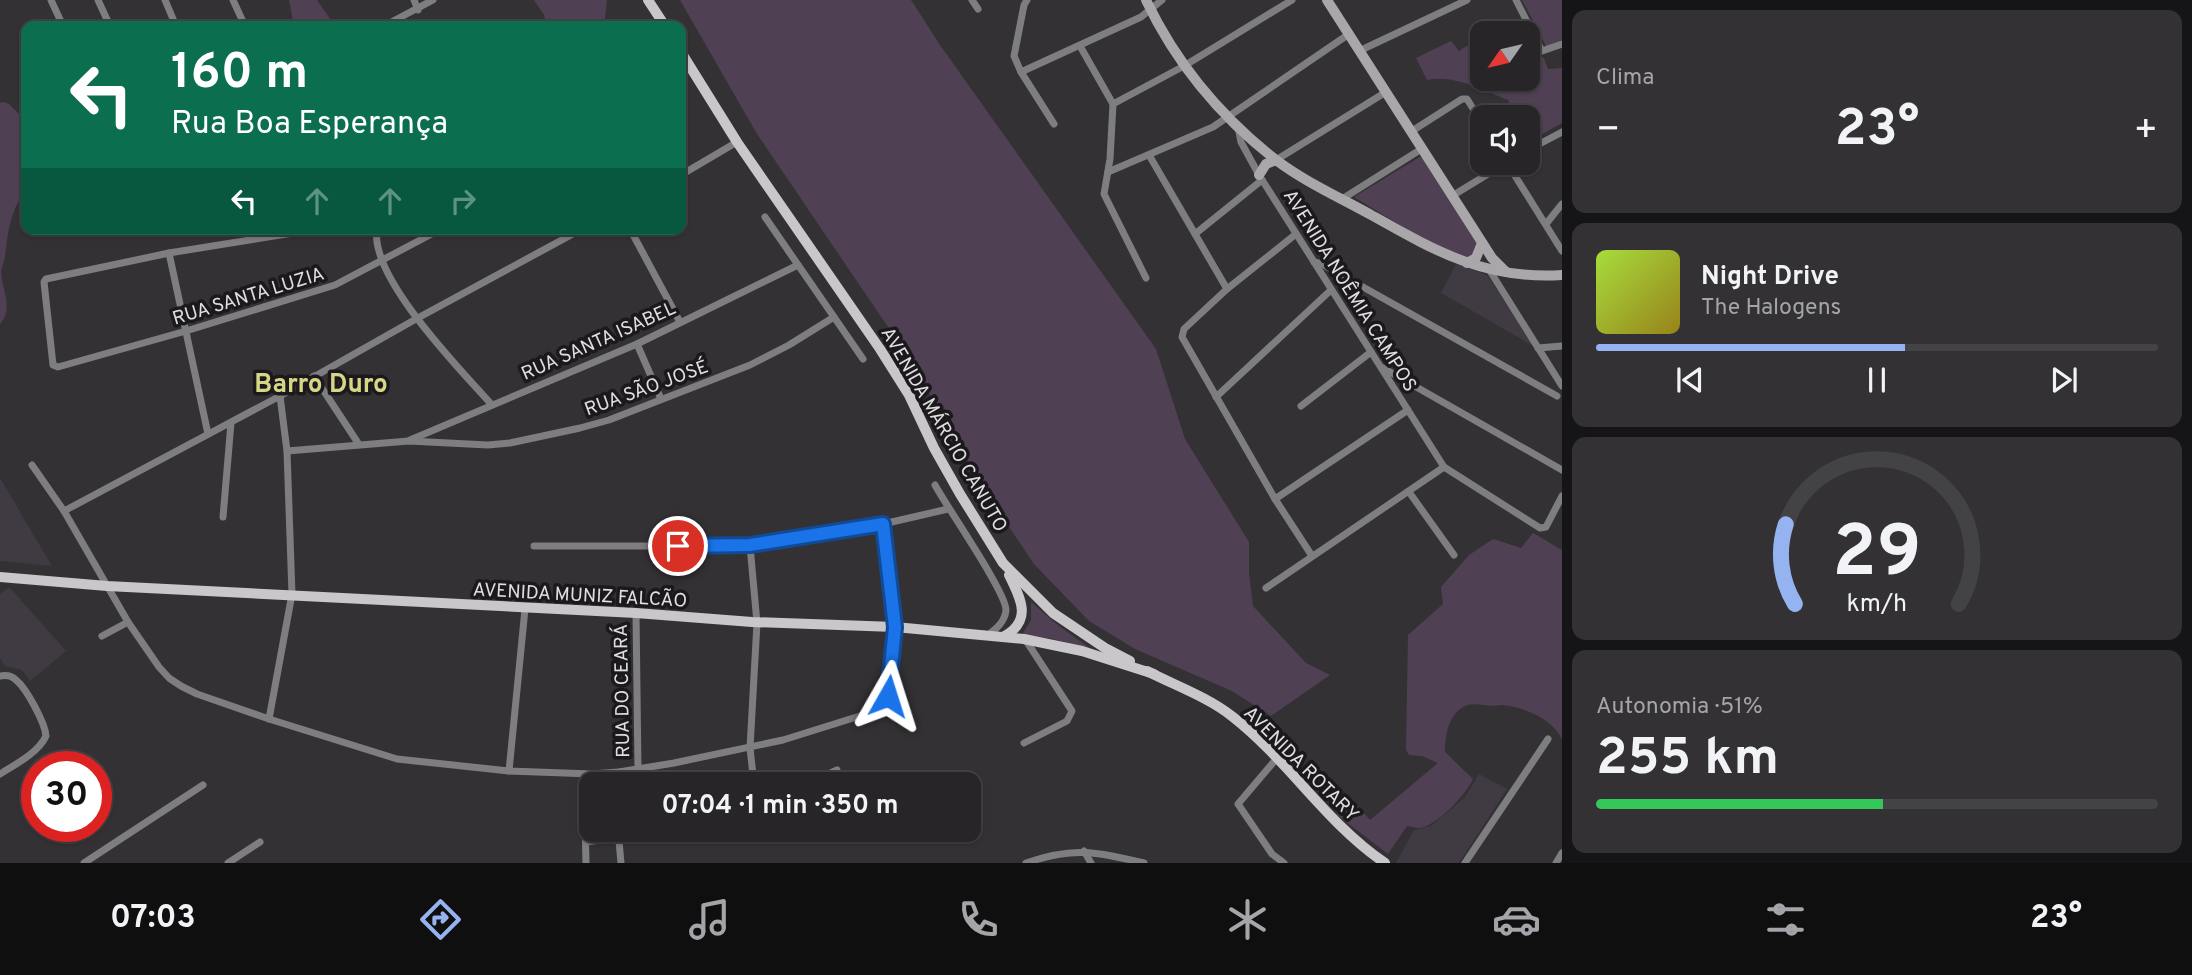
<!DOCTYPE html>
<html lang="pt">
<meta charset="utf-8">
<style>
body{margin:0;font-family:Overpass,sans-serif;background:#333134;color:#f1f3f6;height:100vh;display:flex;flex-direction:column;font-size:26px;white-space:nowrap}
*{box-sizing:border-box;margin:0}
p{font-size:23px;color:#a4a5a8}
.icon{flex:none;width:38px;height:38px;fill:none;stroke:currentColor;stroke-width:2;stroke-linecap:round;stroke-linejoin:round}
.map{position:relative;flex:1;overflow:hidden}
.drawer{display:flex;flex-direction:column;gap:10px;padding:10px;background:#151416;width:630px}
.drawer>*{flex:none}
.guide{position:absolute;left:21px;top:21px;width:665px;height:214px;border-radius:14px;box-shadow:0 2px 5px #0004,0 0 0 2px #434245;background:#0b6e4f;color:#fff;overflow:hidden}
.needle{width:46px;rotate:236deg}
.buttons{position:absolute;left:1470px;top:21px;display:grid;gap:14px}
.buttons a{display:grid;place-items:center;width:70px;height:70px;border-radius:14px;background:#272528;box-shadow:0 2px 5px #0004,0 0 0 2px #434245;font-size:35px}
.speed{position:absolute;left:21px;top:751px;display:flex;gap:14px;font-size:35px;font-weight:700;text-align:center}
.speed>*{display:grid;place-content:center;width:91px;height:91px;border-radius:50%;background:#272528;box-shadow:0 2px 5px #0004,0 0 0 2px #434245;line-height:1}
.speed .limit{border:10px solid #d22;background:#fff;color:#111}
.pin{position:absolute;display:grid;place-items:center;width:60px;height:60px;color:#fff;margin:-30px;border:4px solid #fff;border-radius:50%;box-shadow:0 2px 7px #0007}
.me{position:absolute;width:77px;margin:-38px;rotate:6deg;stroke-linejoin:round;filter:drop-shadow(0 0 5px #0008)}
.turn{display:flex;align-items:center;gap:24px;height:147px;padding:0 35px;font-size:32px}
.turn .icon{width:91px;height:91px;stroke-width:2.5}
.turn b{display:block;font-size:49px;line-height:60px}
.lanes{display:flex;align-items:center;height:66px;padding:0 35px;background:#0003;justify-content:center;gap:35px;direction:ltr}
.lanes .off{opacity:.35}
.big{font-size:52px;font-weight:700;line-height:1.1}
.drawer .tile{flex:1;display:flex;flex-direction:column;justify-content:center;gap:10px;min-width:0;padding:0 24px;border-radius:14px;background:#333134}
.drawer .dial{align-items:center;gap:0}
.dial svg{height:182px;overflow:visible;fill:none;stroke:#434245;stroke-width:7;stroke-linecap:round;text-anchor:middle}
.dial text{fill:#f1f3f6;stroke:none}
.song{display:flex;align-items:center;gap:21px}
.cover{width:84px;height:84px;border-radius:10px;background:linear-gradient(135deg,hsl(80 70% 55%),hsl(50 70% 35%))}
.played{height:7px;border-radius:4px;background:linear-gradient(90deg,#95b2f1 55%,#434245 55%)}
.keys{display:flex;justify-content:space-around;direction:ltr}
.heat{display:flex;justify-content:space-between;align-items:center;font-size:38px;direction:ltr}
.charge{height:10px;border-radius:5px;background:linear-gradient(90deg,#34c759 51%,#434245 0)}
.trip{position:absolute;left:579px;top:772px;width:402px;height:70px;border-radius:14px;background:#272528;box-shadow:0 2px 5px #0004,0 0 0 2px #434245;font-weight:700;line-height:70px;text-align:center}
.tab-bar{display:flex;height:112px;justify-content:space-around;align-items:center;background:#100f10;color:#a4a5a8}
.tab-bar .icon{width:49px;height:49px}
.tab-bar .active{color:#95b2f1}
.tab-bar b{font-size:32px;color:#f1f3f6}
main{display:flex;flex:1;min-height:0}
.map>svg:first-child{display:block}
.built{fill:#403a43}
.green{fill:#504054}
.lines{fill:none;stroke-linecap:round;stroke-linejoin:round}
.street{stroke:#7e7d7f;stroke-width:7}
.secondary{stroke:#a9a7aa;stroke-width:10}
.primary{stroke:#cac7cb;stroke-width:10}
.route-casing{stroke:#114b97;stroke-width:18}
.route{stroke:#1a73e8;stroke-width:12}
.labels{text-anchor:middle;stroke-width:7;stroke-linejoin:round;paint-order:stroke}
.street-label{font-size:19px;fill:#e0dee1;stroke:#1b191b}
.district-label{font-size:26px;font-weight:bold;fill:#d6d687;stroke:#1b191b}
</style>
<main>
<div class="map">
<svg width="1562" height="863" viewBox="0 0 1562 863">
<rect width="100%" height="100%" fill="#343135"/>
<g class="built">
<polygon points="1456,264 1487,275 1535,347 1441,293"/>
<polygon points="0,478 52,566 0,561"/>
<polygon points="8,588 11,589 66,651 30,681 22,670 5,666 0,658 0,594"/>
<polygon points="1479,774 1507,789 1459,863 1396,863 1414,830 1431,826 1465,797"/>
</g>
<g class="green">
<polygon points="289,0 317,0 335,26 294,26"/>
<polygon points="534,0 607,0 604,26 547,26 544,15"/>
<polygon points="680,0 911,0 940,45 1156,349 1185,439 1249,542 1249,574 1253,606 1306,663 1330,675 1271,716 1232,691 1135,649 1089,621 1034,564 987,494 907,355 757,134"/>
<polygon points="1522,0 1562,0 1562,40 1547,48"/>
<path d="M1451 41 1459 51 1470 44 1482 45V79H1528V54L1533 52 1544 58 1548 69 1562 68V123L1528 142V117H1515L1508 100C1483 90 1454 74 1427 80L1416 58Z"/>
<path d="M3 102 9 104 26 121V191C10 209 8 233 5 257 4 262 1 268 1 272 2 290 14 309 0 324V103Z"/>
<polygon points="1423,155 1477,238 1476,256 1466,260 1425,240 1354,197"/>
<path d="M1533 533 1562 550V740C1555 720 1522 706 1502 705 1498 705 1494 706 1491 706 1483 705 1471 702 1463 707 1448 716 1445 736 1445 752L1473 779C1465 795 1441 821 1424 827 1419 829 1413 827 1407 826L1388 854 1336 814 1356 804 1370 820 1438 763 1422 756 1409 755 1406 750 1408 635 1443 604 1441 587 1469 555 1493 539 1521 548Z"/>
<polygon points="1031,602 1059,626 1091,649 1049,638 1022,635 1031,620"/>
</g>
<g class="lines">
<g class="street">
<polyline points="51,0 63,26"/>
<polyline points="98,0 110,26"/>
<polyline points="165,0 176,26"/>
<polyline points="233,0 245,26"/>
<polyline points="414,0 418,10"/>
<polyline points="972,0 978,9"/>
<polyline points="1027,0 1024,5 1014,56 1021,72 1054,124"/>
<polyline points="1516,0 1542,51 1562,44"/>
<polyline points="384,26 433,0"/>
<polyline points="1080,46 1113,104 1110,159 1104,194 1146,278"/>
<polyline points="1359,51 1467,0"/>
<polyline points="1021,72 1141,17 1162,0"/>
<polyline points="1113,104 1184,66 1292,0"/>
<polyline points="1238,127 1241,142 1259,175 1444,467 1540,528 1546,527 1562,496"/>
<polyline points="1412,131 1462,99 1467,99 1482,123"/>
<polyline points="1528,150 1562,132"/>
<polyline points="1149,155 1227,289"/>
<polyline points="1276,160 1386,92"/>
<polyline points="1507,163 1562,251"/>
<polyline points="1108,172 1213,127 1349,34"/>
<polyline points="681,175 737,142"/>
<polyline points="1452,196 1506,163"/>
<polyline points="1342,199 1423,148"/>
<polyline points="765,217 863,359"/>
<polyline points="1546,224 1562,204"/>
<polyline points="318,229 169,253 46,279 44,282 53,365 58,367 186,331 335,285 441,229"/>
<path d="M377 229C369 277 460 369 491 404"/>
<polyline points="630,229 680,322"/>
<polyline points="1195,234 1262,180"/>
<polyline points="1296,234 1227,289 1184,329 1182,337 1275,499 1312,556"/>
<polyline points="169,253 208,434"/>
<polyline points="1314,262 1322,264 1557,396"/>
<polyline points="1490,271 1562,386"/>
<polyline points="637,344 661,399"/>
<polyline points="1538,348 1562,346"/>
<polyline points="1383,368 1562,470"/>
<polyline points="314,376 358,443"/>
<polyline points="1216,397 1331,290"/>
<polyline points="1301,406 1371,352"/>
<polyline points="410,440 637,344 798,265"/>
<polyline points="287,451 409,441 488,445 510,443 580,428 609,420 750,365 789,345 834,317"/>
<polyline points="32,465 64,511 128,622 159,667 169,678 181,686 197,694 269,719 397,759 509,771 592,774 619,772 674,763 783,740 863,715 877,708 888,696 895,627 883,524"/>
<path d="M935 485C948 509 1006 592 1006 610 1005 622 996 629 987 636"/>
<polyline points="1409,492 1454,555"/>
<polyline points="1275,499 1408,410"/>
<polyline points="64,511 280,396 416,319 582,229"/>
<polyline points="223,517 231,423"/>
<polyline points="534,546 750,546 883,524 948,509"/>
<polyline points="750,546 757,623 750,748 754,784"/>
<polyline points="1266,588 1444,467"/>
<polyline points="636,613 638,769"/>
<polyline points="102,636 128,622"/>
<path d="M0 676C6 675 11 675 16 680 27 689 45 723 46 736 38 753 16 764 0 774"/>
<polyline points="269,719 292,594 287,451 280,396"/>
<polyline points="1024,743 1067,721 1072,711 1025,639"/>
<polyline points="1277,758 1238,804 1272,854 1284,863"/>
<polyline points="509,771 525,609"/>
<polyline points="618,784 619,772"/>
<polyline points="807,784 837,770"/>
<polyline points="585,821 586,863"/>
<polyline points="618,830 621,863"/>
<polyline points="586,842 670,830"/>
<polyline points="1084,851 1091,863"/>
<polyline points="84,863 203,785"/>
<polyline points="228,863 260,842"/>
<path d="M1026 863C1074 846 1096 852 1144 863"/>
<polyline points="1465,863 1548,739"/>
<polyline points="1556,863 1562,853"/>
</g>
<g class="secondary">
<path d="M1146 0C1176 63 1221 117 1276 160 1305 182 1341 198 1373 216 1437 252 1486 280 1562 275"/>
<polyline points="1327,0 1492,258 1506,272"/>
<polyline points="1259,175 1266,164 1276,160"/>
<polyline points="1467,263 1476,258 1482,243"/>
</g>
<g class="primary">
<polyline points="648,0 665,26"/>
<polyline points="681,52 737,142 880,349 909,395 934,448 960,494 1003,563 1053,613 1105,648 1130,661"/>
<polyline points="0,577 107,586 636,613 752,622 895,627 1024,639 1082,651 1154,674"/>
<path d="M1003 637C1033 621 1021 599 1009 575"/>
<path d="M1147 671C1176 686 1208 697 1233 717 1289 761 1326 823 1385 863"/>
</g>
</g>
<g class="lines">
<defs>
<polyline id="route" points="678,546 750,545 883,524 895,627 888,696"/>
</defs>
<use href="#route" class="route-casing"/>
<use href="#route" class="route"/>
</g>
<g class="labels">
<g class="street-label">
<text transform="translate(1351 290) rotate(58)" y="7">AVENIDA NOÊMIA CAMPOS</text>
<text transform="translate(248 295) rotate(-17)" y="7">RUA SANTA LUZIA</text>
<text transform="translate(598 340) rotate(-24)" y="7">RUA SANTA ISABEL</text>
<text transform="translate(646 387) rotate(-20)" y="7">RUA SÃO JOSÉ</text>
<text transform="translate(945 429) rotate(60)" y="7">AVENIDA MÁRCIO CANUTO</text>
<text transform="translate(580 594) rotate(3)" y="7">AVENIDA MUNIZ FALCÃO</text>
<text transform="translate(621 691) rotate(-91)" y="7">RUA DO CEARÁ</text>
<text transform="translate(1302 763) rotate(45)" y="7">AVENIDA ROTARY</text>
</g>
<g class="district-label">
<text x="321" y="392">Barro Duro</text>
</g>
</g>
</svg>
<div class="buttons">
<a><svg class="needle" viewBox="-14 -14 28 28"><path d="M0-13l5 13h-10z" fill="#e53935"/><path d="M0 13l5-13h-10z" fill="#a4a5a8"/></svg></a>
<a><svg class="icon" aria-label="sound" viewBox="0 0 24 24"><path d="M4 9h4l5-4v14l-5-4H4zM17 9q2 3 0 6"/></svg></a>
</div>
<div class="speed"><div class="limit">30</div></div>
<div class="pin" style="left:678px;top:546px;background:#d93025"><svg class="icon" aria-label="arrive" viewBox="0 0 24 24"><path d="M6 21V4h12l-3 4 3 4H6"/></svg></div>
<svg class="me" style="left:888px;top:696px" viewBox="-20 -20 40 40"><path d="M0-17L14 15 0 8-14 15z" fill="#1a73e8" stroke="#fff" stroke-width="4"/></svg>
<div class="trip">07:04 · 1 min · 350 m</div>
<div class="guide">
<div class="turn"><svg class="icon" aria-label="left" viewBox="0 0 24 24"><path d="M17 20v-9H6M10 6l-5 5 5 5"/></svg><div><b>160 m</b>Rua Boa Esperança</div></div>
<div class="lanes"><svg class="icon" aria-label="left" viewBox="0 0 24 24"><path d="M17 20v-9H6M10 6l-5 5 5 5"/></svg><svg class="icon off" aria-label="ahead" viewBox="0 0 24 24"><path d="M12 20V5M6 11l6-6 6 6"/></svg><svg class="icon off" aria-label="ahead" viewBox="0 0 24 24"><path d="M12 20V5M6 11l6-6 6 6"/></svg><svg class="icon off" aria-label="right" viewBox="0 0 24 24"><path d="M7 20v-9h11M14 6l5 5-5 5"/></svg></div>
</div>
</div>
<section class="drawer">
<div class="tile"><p>Clima</p>
<div class="heat"><a>−</a><b class="big">23°</b><a>+</a></div>
</div>
<div class="tile">
<div class="song"><i class="cover"></i><div><b>Night Drive</b><p>The Halogens</p></div></div>
<div class="played"></div>
<div class="keys"><svg class="icon" aria-label="previous" viewBox="0 0 24 24"><path d="M18 5L8 12l10 7zM5 5v14"/></svg><svg class="icon" aria-label="pause" viewBox="0 0 24 24"><path d="M8 5v14M16 5v14"/></svg><svg class="icon" aria-label="next" viewBox="0 0 24 24"><path d="M6 5l10 7-10 7zM19 5v14"/></svg></div>
</div>
<div class="tile dial"><svg viewBox="0 0 100 80">
<path d="M14 69A42 42 0 1 1 86 69"/>
<path d="M14 69A42 42 0 0 1 10 34" stroke="#95b2f1"/>
<text x="50" y="56" font-size="32" font-weight="700">29</text>
<text x="50" y="72" font-size="11">km/h</text>
</svg></div>
<div class="tile"><p>Autonomia · 51%</p><b class="big">255 km</b><div class="charge"></div></div>
</section>
</main>
<nav class="tab-bar">
<b>07:03</b>
<svg class="icon active" aria-label="directions" viewBox="0 0 24 24"><path d="M12 3l9 9-9 9-9-9zM9 14v-3h6M13 9l2 2-2 2"/></svg>
<svg class="icon" aria-label="music" viewBox="0 0 24 24"><path d="M9 18V5l10-2v13"/><circle cx="6" cy="18" r="3"/><circle cx="16" cy="16" r="3"/></svg>
<svg class="icon" aria-label="phone" viewBox="0 0 24 24"><path d="M5 4h4l2 5-3 2q2 4 5 5l2-3 5 2v4C11 20 4 13 5 4z"/></svg>
<svg class="icon" aria-label="climate" viewBox="0 0 24 24"><path d="M12 3v18M4 7l16 10M4 17L20 7"/></svg>
<svg class="icon" aria-label="car" viewBox="0 0 24 24"><path d="M5 17H2v-5l4-1 3-4h7l3 4 3 1v5h-3M9 17h6M6 11h13"/><circle cx="7" cy="17" r="2"/><circle cx="17" cy="17" r="2"/></svg>
<svg class="icon" aria-label="filters" viewBox="0 0 24 24"><path d="M4 7h16M4 17h16"/><circle cx="9" cy="7" r="2"/><circle cx="15" cy="17" r="2"/></svg>
<b>23°</b>
</nav>
